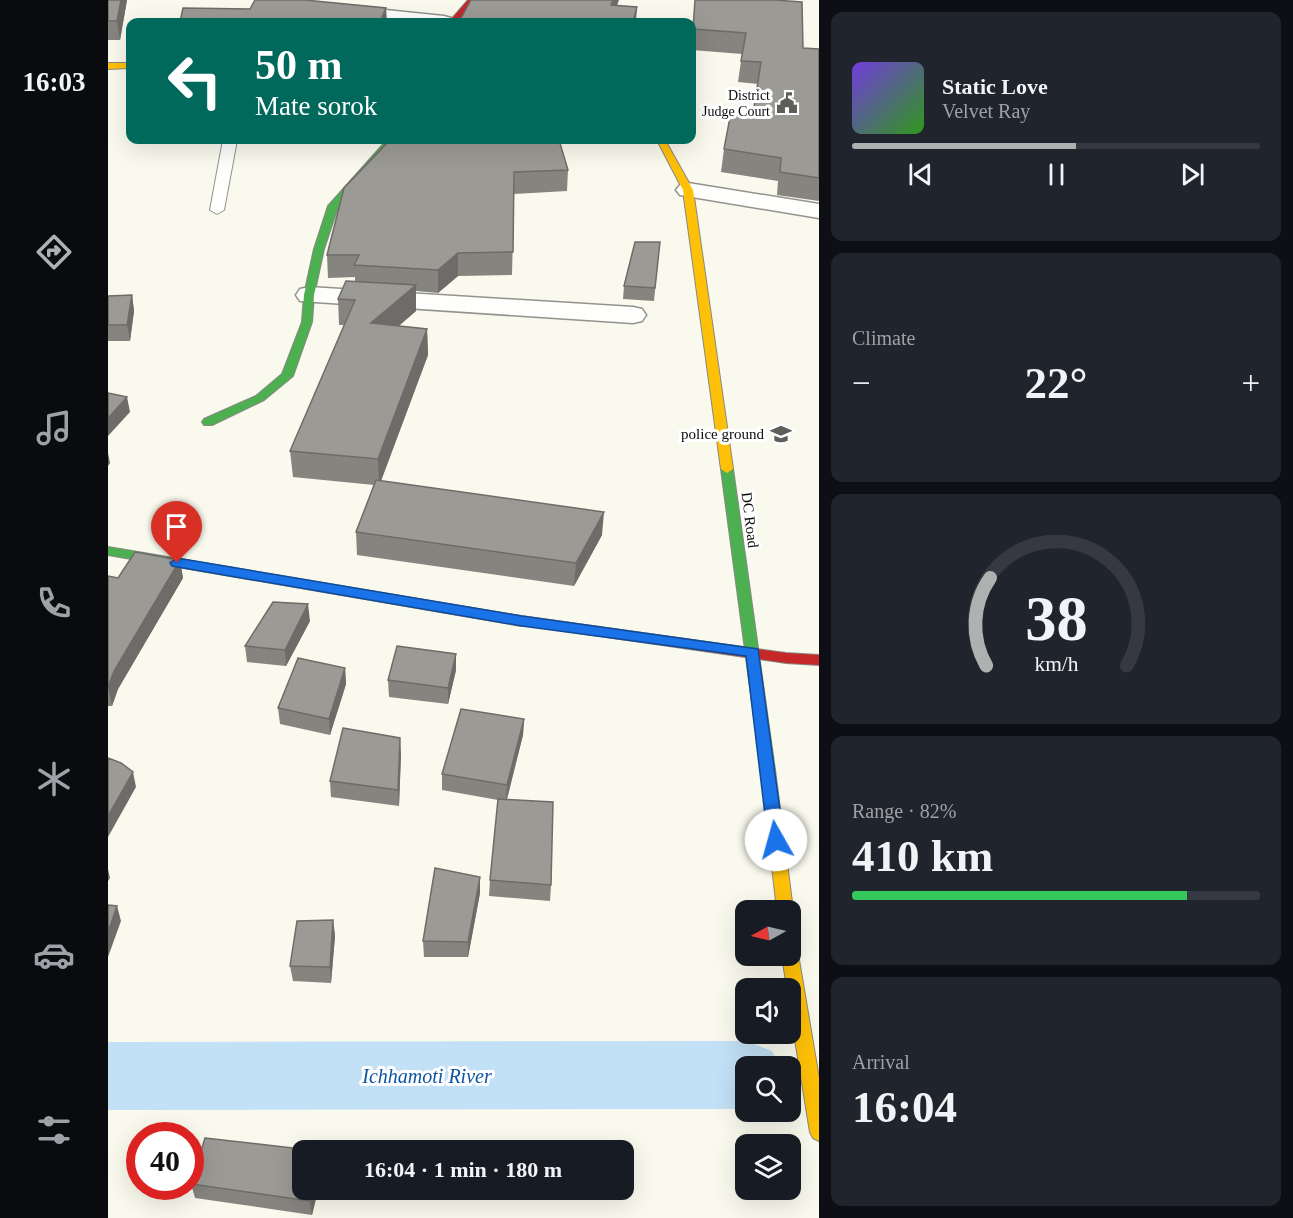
<!DOCTYPE html>
<meta charset="utf-8">
<style>
body{margin:0;font-family:"Times New Roman",serif;background:#20242c;color:#f1f3f6;height:100vh;display:flex;flex-direction:column;font-size:22px;white-space:nowrap}
*{box-sizing:border-box;margin:0}
p{font-size:20px;color:#9ea1a6}
.icon{flex:none;width:33px;height:33px;fill:none;stroke:currentColor;stroke-width:2;stroke-linecap:round;stroke-linejoin:round}
.map{position:relative;flex:1;overflow:hidden}
.details{display:flex;flex-direction:column;gap:12px;padding:12px;background:#0d0f14;width:474px}
.details>*{flex:none}
.top-card{position:absolute;left:18px;top:18px;width:570px;height:126px;border-radius:12px;box-shadow:0 6px 24px #0002;background:#00695c;color:#fff;overflow:hidden}
.needle{width:39px;rotate:262deg}
.buttons{position:absolute;left:627px;top:900px;display:grid;gap:12px}
.buttons a{display:grid;place-items:center;width:66px;height:66px;border-radius:12px;background:#171b24;box-shadow:0 6px 24px #0002;font-size:30px}
.speed{position:absolute;left:18px;top:1122px;display:flex;gap:12px;font-size:30px;font-weight:700;text-align:center}
.speed>*{display:grid;place-content:center;width:78px;height:78px;border-radius:50%;background:#171b24;box-shadow:0 6px 24px #0002;line-height:1}
.speed .limit{border:9px solid #d22;background:#fff;color:#111}
.pin{position:absolute;display:grid;place-items:center;width:51px;height:51px;color:#fff;margin:-62px -26px;border-radius:50% 50% 50% 0;rotate:-45deg;box-shadow:0 0 6px #0007}
.pin .icon{rotate:45deg}
.me{position:absolute;width:66px;margin:-33px;rotate:353deg;stroke-linejoin:round;filter:drop-shadow(0 0 4px #0008)}
.turn{display:flex;align-items:center;gap:21px;height:126px;padding:0 30px;font-size:27px}
.turn .icon{width:78px;height:78px;stroke-width:2.5}
.turn b{display:block;font-size:42px;line-height:51px}
.big{font-size:45px;font-weight:800;line-height:1.1}
.details .widget{flex:1;display:flex;flex-direction:column;justify-content:center;gap:9px;min-width:0;padding:0 21px;border-radius:12px;background:#20242c}
.details .dial{align-items:center;gap:0}
.dial svg{height:156px;overflow:visible;fill:none;stroke:#363941;stroke-width:7;stroke-linecap:round;text-anchor:middle}
.dial text{fill:#f1f3f6;stroke:none}
.song{display:flex;align-items:center;gap:18px}
.cover{width:72px;height:72px;border-radius:9px;background:linear-gradient(135deg,hsl(260 70% 55%),hsl(110 70% 35%))}
.played{height:6px;border-radius:3px;background:linear-gradient(90deg,#afb0b0 55%,#363941 55%)}
.keys{display:flex;justify-content:space-around;direction:ltr}
.heat{display:flex;justify-content:space-between;align-items:center;font-size:33px;direction:ltr}
.charge{height:9px;border-radius:4px;background:linear-gradient(90deg,#34c759 82%,#363941 0)}
.trip{position:absolute;left:184px;top:1140px;width:342px;height:60px;border-radius:12px;background:#171b24;box-shadow:0 6px 24px #0002;font-weight:800;line-height:60px;text-align:center}
main{display:flex;flex:1;min-height:0}
.tab-bar{display:flex;flex-direction:column;width:108px;justify-content:space-around;align-items:center;background:#090b0e;color:#9ea1a6}
.tab-bar .icon{width:42px;height:42px}
.tab-bar .selected{color:#afb0b0}
.tab-bar b{font-size:27px;color:#f1f3f6}
.map>svg:first-child{display:block}
.lines{fill:none;stroke-linecap:round;stroke-linejoin:round}
.river{fill:#c2e0f6;fill-rule:evenodd}
.lane-casing{stroke:#93928d;stroke-width:2}
.street-casing{stroke:#93928d;stroke-width:3}
.fast-casing{stroke:#898984;stroke-width:2}
.slow-casing{stroke:#898984;stroke-width:2}
.jam-casing{stroke:#898984;stroke-width:2}
.lane{fill:#fefefc;fill-rule:evenodd}
.street{fill:#fefefc;fill-rule:evenodd}
.fast{fill:#4caf50;fill-rule:evenodd}
.slow{fill:#ffc107;fill-rule:evenodd}
.jam{fill:#c62828;fill-rule:evenodd}
.wall{fill:#86847f}
.shaded-wall{fill:#6d6c68}
.building{fill:#9c9a94;stroke:#6d6c68;stroke-width:1.5}
.route{fill:#1a73e8;stroke:#114b97;stroke-width:1.5}
.labels{text-anchor:middle;stroke-width:6;stroke-linejoin:round;paint-order:stroke}
.far-poi-label{font-size:14px;fill:#0b0b0b;stroke:#fff;text-anchor:end}
.poi-label{font-size:15px;fill:#0b0b0b;stroke:#fff;text-anchor:end}
.street-label{font-size:15px;fill:#0b0b0b;stroke:#fff}
.near-water-label{font-size:20px;font-style:italic;fill:#0e55a3;stroke:#fff}
</style>
<main>
<nav class="tab-bar">
<b>16:03</b>
<svg class="icon selected" aria-label="directions" viewBox="0 0 24 24"><path d="M12 3l9 9-9 9-9-9zM9 14v-3h6M13 9l2 2-2 2"/></svg>
<svg class="icon" aria-label="music" viewBox="0 0 24 24"><path d="M9 18V5l10-2v13"/><circle cx="6" cy="18" r="3"/><circle cx="16" cy="16" r="3"/></svg>
<svg class="icon" aria-label="phone" viewBox="0 0 24 24"><path d="M5 4h4l2 5-3 2q2 4 5 5l2-3 5 2v4C11 20 4 13 5 4z"/></svg>
<svg class="icon" aria-label="climate" viewBox="0 0 24 24"><path d="M12 3v18M4 7l16 10M4 17L20 7"/></svg>
<svg class="icon" aria-label="car" viewBox="0 0 24 24"><path d="M5 17H2v-5l4-1 3-4h7l3 4 3 1v5h-3M9 17h6M6 11h13"/><circle cx="7" cy="17" r="2"/><circle cx="17" cy="17" r="2"/></svg>
<svg class="icon" aria-label="filters" viewBox="0 0 24 24"><path d="M4 7h16M4 17h16"/><circle cx="9" cy="7" r="2"/><circle cx="15" cy="17" r="2"/></svg>
</nav>
<div class="map">
<svg width="711" height="1218" viewBox="0 0 711 1218">
<rect width="100%" height="100%" fill="#faf9ee"/>
<g class="lines">
<polygon class="river" points="638,1041 664,1051 671,1066 638,1066 638,1109 0,1110 0,1042"/>
<defs>
<polygon id="lane" points="115,140 129,140 116,210 109,214 102,210"/>
<g id="street">
<path d="M151 0H180L336 16 343 18 346 22C319 25 164 19 151 0Z"/>
<polygon points="580,183 711,204 711,218 572,195 568,190 572,185"/>
<polygon points="201,287 525,307 534,309 538,315 534,321 525,323 192,301 188,295 192,289"/>
</g>
<g id="fast">
<polygon points="279,140 288,140 277,155 230,207 216,249 206,295 204,322 185,376 156,400 104,425 96,425 94,422 96,419 148,396 174,374 194,322 196,295 206,249 220,206"/>
<polygon points="619,465 625,469 667,770 665,774 655,774 653,770 613,469"/>
<polygon points="0,547 413,616 420,621 413,626 0,555"/>
</g>
<g id="slow">
<polygon points="0,63 22,63 22,68 0,69"/>
<polygon points="549,140 557,140 585,190 625,469 619,473 613,469 575,190"/>
<polygon points="660,764 665,766 667,770 685,910 682,915 682,910 669,910 653,770 655,766"/>
<polygon points="682,947 688,949 690,954 711,1078 711,1141 705,1138 702,1132 682,1009 682,988 679,988 674,956 682,956"/>
</g>
<g id="jam">
<polygon points="360,0 368,0 349,22 341,22"/>
<polygon points="413,616 678,653 711,655 711,665 678,663 408,624 406,621 408,618"/>
</g>
</defs>
<use href="#lane" class="lane-casing"/>
<use href="#street" class="street-casing"/>
<use href="#fast" class="fast-casing"/>
<use href="#slow" class="slow-casing"/>
<use href="#jam" class="jam-casing"/>
<use href="#lane" class="lane"/>
<use href="#street" class="street"/>
<use href="#fast" class="fast"/>
<use href="#slow" class="slow"/>
<use href="#jam" class="jam"/>
</g>
<g class="wall">
<polygon points="0,0 19,0 12,40 0,40"/>
<polygon points="587,0 695,48 711,49 711,201 669,195 670,181 613,172 616,149 645,114 650,84 630,82 634,54 584,50 584,40"/>
<polygon points="282,140 365,140 364,142 460,170 459,191 406,194 404,275 350,276 330,293 308,291 308,311 291,326 319,329 320,355 273,481 494,535 466,586 249,555 248,532 266,485 185,477 182,451 237,325 231,325 230,299 247,282 247,277 220,278 219,255"/>
<polygon points="552,242 546,301 515,299 516,286"/>
<polygon points="24,295 26,311 22,341 0,341 0,296"/>
<polygon points="72,560 75,578 10,689 4,706 0,706 0,576 10,578"/>
<polygon points="202,621 178,666 139,662 137,646"/>
<polygon points="237,668 238,684 222,735 172,724 170,708"/>
<polygon points="348,670 340,704 281,697 280,680"/>
<polygon points="416,719 415,735 399,800 443,885 442,901 381,896 382,880 390,800 334,790 334,774"/>
<polygon points="293,754 291,806 223,797 222,781"/>
<polygon points="372,893 360,957 316,957 315,941"/>
<polygon points="225,920 227,936 223,983 185,981 182,966"/>
<polygon points="83,1184 195,1190 210,1190 204,1215 87,1198"/>
</g>
<g class="shaded-wall">
<polygon points="13,0 19,0 12,40 9,21"/>
<polygon points="505,0 511,0 503,22 503,5"/>
<polygon points="529,7 528,22 525,22"/>
<polygon points="278,8 279,22 272,22"/>
<polygon points="350,253 350,276 330,293 330,270"/>
<polygon points="308,285 308,311 264,348 263,323"/>
<polygon points="24,295 26,311 22,341 19,325"/>
<polygon points="319,329 320,355 271,486 270,459"/>
<polygon points="19,397 22,412 0,436 0,418"/>
<polygon points="0,453 2,463 0,466"/>
<polygon points="496,512 494,535 466,586 468,563"/>
<polygon points="72,560 75,578 10,689 4,706 0,687 6,671"/>
<polygon points="200,604 202,621 178,666 177,650"/>
<polygon points="348,654 348,670 340,704 340,688"/>
<polygon points="237,668 238,684 222,735 221,719"/>
<polygon points="416,719 415,735 398,801 399,785"/>
<polygon points="292,738 293,754 291,806 290,790"/>
<polygon points="25,772 28,787 0,837 0,816"/>
<polygon points="0,869 2,878 0,881"/>
<polygon points="372,877 372,893 360,957 360,942"/>
<polygon points="9,906 13,921 0,957 0,932"/>
<polygon points="225,920 227,936 223,983 222,967"/>
<polygon points="204,1190 210,1190 204,1215 202,1201"/>
</g>
<g class="building">
<polygon points="0,0 13,0 9,21 0,21"/>
<polygon points="147,0 197,0 278,8 272,22 72,22 75,8 142,9"/>
<polygon points="363,0 505,0 503,5 529,7 525,22 418,22 400,21 399,22 351,22"/>
<polygon points="587,0 667,0 694,2 695,48 711,49 711,178 672,172 673,158 616,149 623,112 645,114 653,62 633,61 638,33 585,29"/>
<polygon points="282,140 360,140 359,142 421,140 451,140 460,170 406,172 405,252 350,253 330,270 246,265 251,255 219,255 236,188"/>
<polygon points="527,242 552,242 547,288 516,286"/>
<polygon points="238,281 308,285 263,323 319,329 270,459 182,451 247,300 230,299"/>
<polygon points="24,295 19,325 0,325 0,296"/>
<polygon points="0,393 19,397 0,418"/>
<polygon points="268,480 496,512 468,563 248,532"/>
<polygon points="27,552 72,560 6,671 0,687 0,576 10,578"/>
<polygon points="165,602 200,604 177,650 137,646"/>
<polygon points="289,646 348,654 340,688 280,680"/>
<polygon points="190,658 237,668 221,719 170,708"/>
<polygon points="353,709 416,719 399,785 334,774"/>
<polygon points="235,728 292,738 290,790 222,781"/>
<polygon points="0,758 13,763 25,772 0,816"/>
<polygon points="390,799 445,802 443,885 382,880"/>
<polygon points="327,868 372,877 360,942 315,941"/>
<polygon points="0,905 9,906 0,932"/>
<polygon points="225,920 222,967 182,966 189,921"/>
<polygon points="97,1138 202,1150 195,1150 195,1190 204,1190 202,1201 83,1184"/>
</g>
<polygon class="route" points="69,558 414,616 650,649 676,840 674,845 668,846 663,845 660,840 638,656 414,626 64,566 62,563"/>
<defs>
<symbol id="civic-bare" viewBox="-9 -9 18 18"><path d="M-.6-6.5H3V-4.5H.6V-3L4-1V1h2V6H-6V1h2V-1L-.6-3ZM-1.2 2.5V6h2.4V2.5Z" fill="#5f5e5a" stroke="#fff" stroke-width="2.5" paint-order="stroke"/></symbol>
<symbol id="university-bare" viewBox="-9 -9 18 18"><path d="M0-5L7-2L0 1L-7-2ZM-4 1L0 2.5L4 1V4Q0 6-4 4Z" fill="#5f5e5a" stroke="#fff" stroke-width="2.5" paint-order="stroke"/></symbol>
</defs>
<g fill-rule="evenodd">
<use href="#civic-bare" x="664" y="88" width="30" height="30"/>
<use href="#university-bare" x="658" y="419" width="30" height="30"/>
</g>
<g class="labels">
<g class="far-poi-label">
<text x="662" y="100">District<tspan x="662" dy="16">Judge Court</tspan></text>
</g>
<g class="poi-label">
<text x="656" y="439">police ground</text>
</g>
<g class="street-label">
<text transform="translate(642 520) rotate(83)" y="5">DC Road</text>
</g>
<g class="near-water-label">
<text x="319" y="1083">Ichhamoti River</text>
</g>
</g>
</svg>
<div class="buttons">
<a><svg class="needle" viewBox="-14 -14 28 28"><path d="M0-13l5 13h-10z" fill="#e53935"/><path d="M0 13l5-13h-10z" fill="#9ea1a6"/></svg></a>
<a><svg class="icon" aria-label="sound" viewBox="0 0 24 24"><path d="M4 9h4l5-4v14l-5-4H4zM17 9q2 3 0 6"/></svg></a>
<a><svg class="icon" aria-label="search" viewBox="0 0 24 24"><circle cx="10" cy="10" r="6"/><path d="M15 15l6 6"/></svg></a>
<a><svg class="icon" aria-label="layers" viewBox="0 0 24 24"><path d="M12 4l9 5-9 5-9-5zM3 14l9 5 9-5"/></svg></a>
</div>
<div class="speed"><div class="limit">40</div></div>
<div class="pin" style="left:69px;top:563px;background:#d93025"><svg class="icon" aria-label="arrive" viewBox="0 0 24 24"><path d="M6 21V4h12l-3 4 3 4H6"/></svg></div>
<svg class="me" style="left:668px;top:840px" viewBox="-20 -20 40 40"><circle r="19" fill="#fff"/><path d="M0-13L10 11 0 6-10 11z" fill="#1a73e8"/></svg>
<div class="trip">16:04 · 1 min · 180 m</div>
<div class="top-card">
<div class="turn"><svg class="icon" aria-label="left" viewBox="0 0 24 24"><path d="M17 20v-9H6M10 6l-5 5 5 5"/></svg><div><b>50 m</b>Mate sorok</div></div>
</div>
</div>
<section class="details">
<div class="widget">
<div class="song"><i class="cover"></i><div><b>Static Love</b><p>Velvet Ray</p></div></div>
<div class="played"></div>
<div class="keys"><svg class="icon" aria-label="previous" viewBox="0 0 24 24"><path d="M18 5L8 12l10 7zM5 5v14"/></svg><svg class="icon" aria-label="pause" viewBox="0 0 24 24"><path d="M8 5v14M16 5v14"/></svg><svg class="icon" aria-label="next" viewBox="0 0 24 24"><path d="M6 5l10 7-10 7zM19 5v14"/></svg></div>
</div>
<div class="widget"><p>Climate</p>
<div class="heat"><a>−</a><b class="big">22°</b><a>+</a></div>
</div>
<div class="widget dial"><svg viewBox="0 0 100 80">
<path d="M14 69A42 42 0 1 1 86 69"/>
<path d="M14 69A42 42 0 0 1 16 24" stroke="#afb0b0"/>
<text x="50" y="56" font-size="32" font-weight="700">38</text>
<text x="50" y="72" font-size="11">km/h</text>
</svg></div>
<div class="widget"><p>Range · 82%</p><b class="big">410 km</b><div class="charge"></div></div>
<div class="widget"><p>Arrival</p><b class="big">16:04</b></div>
</section>
</main>
